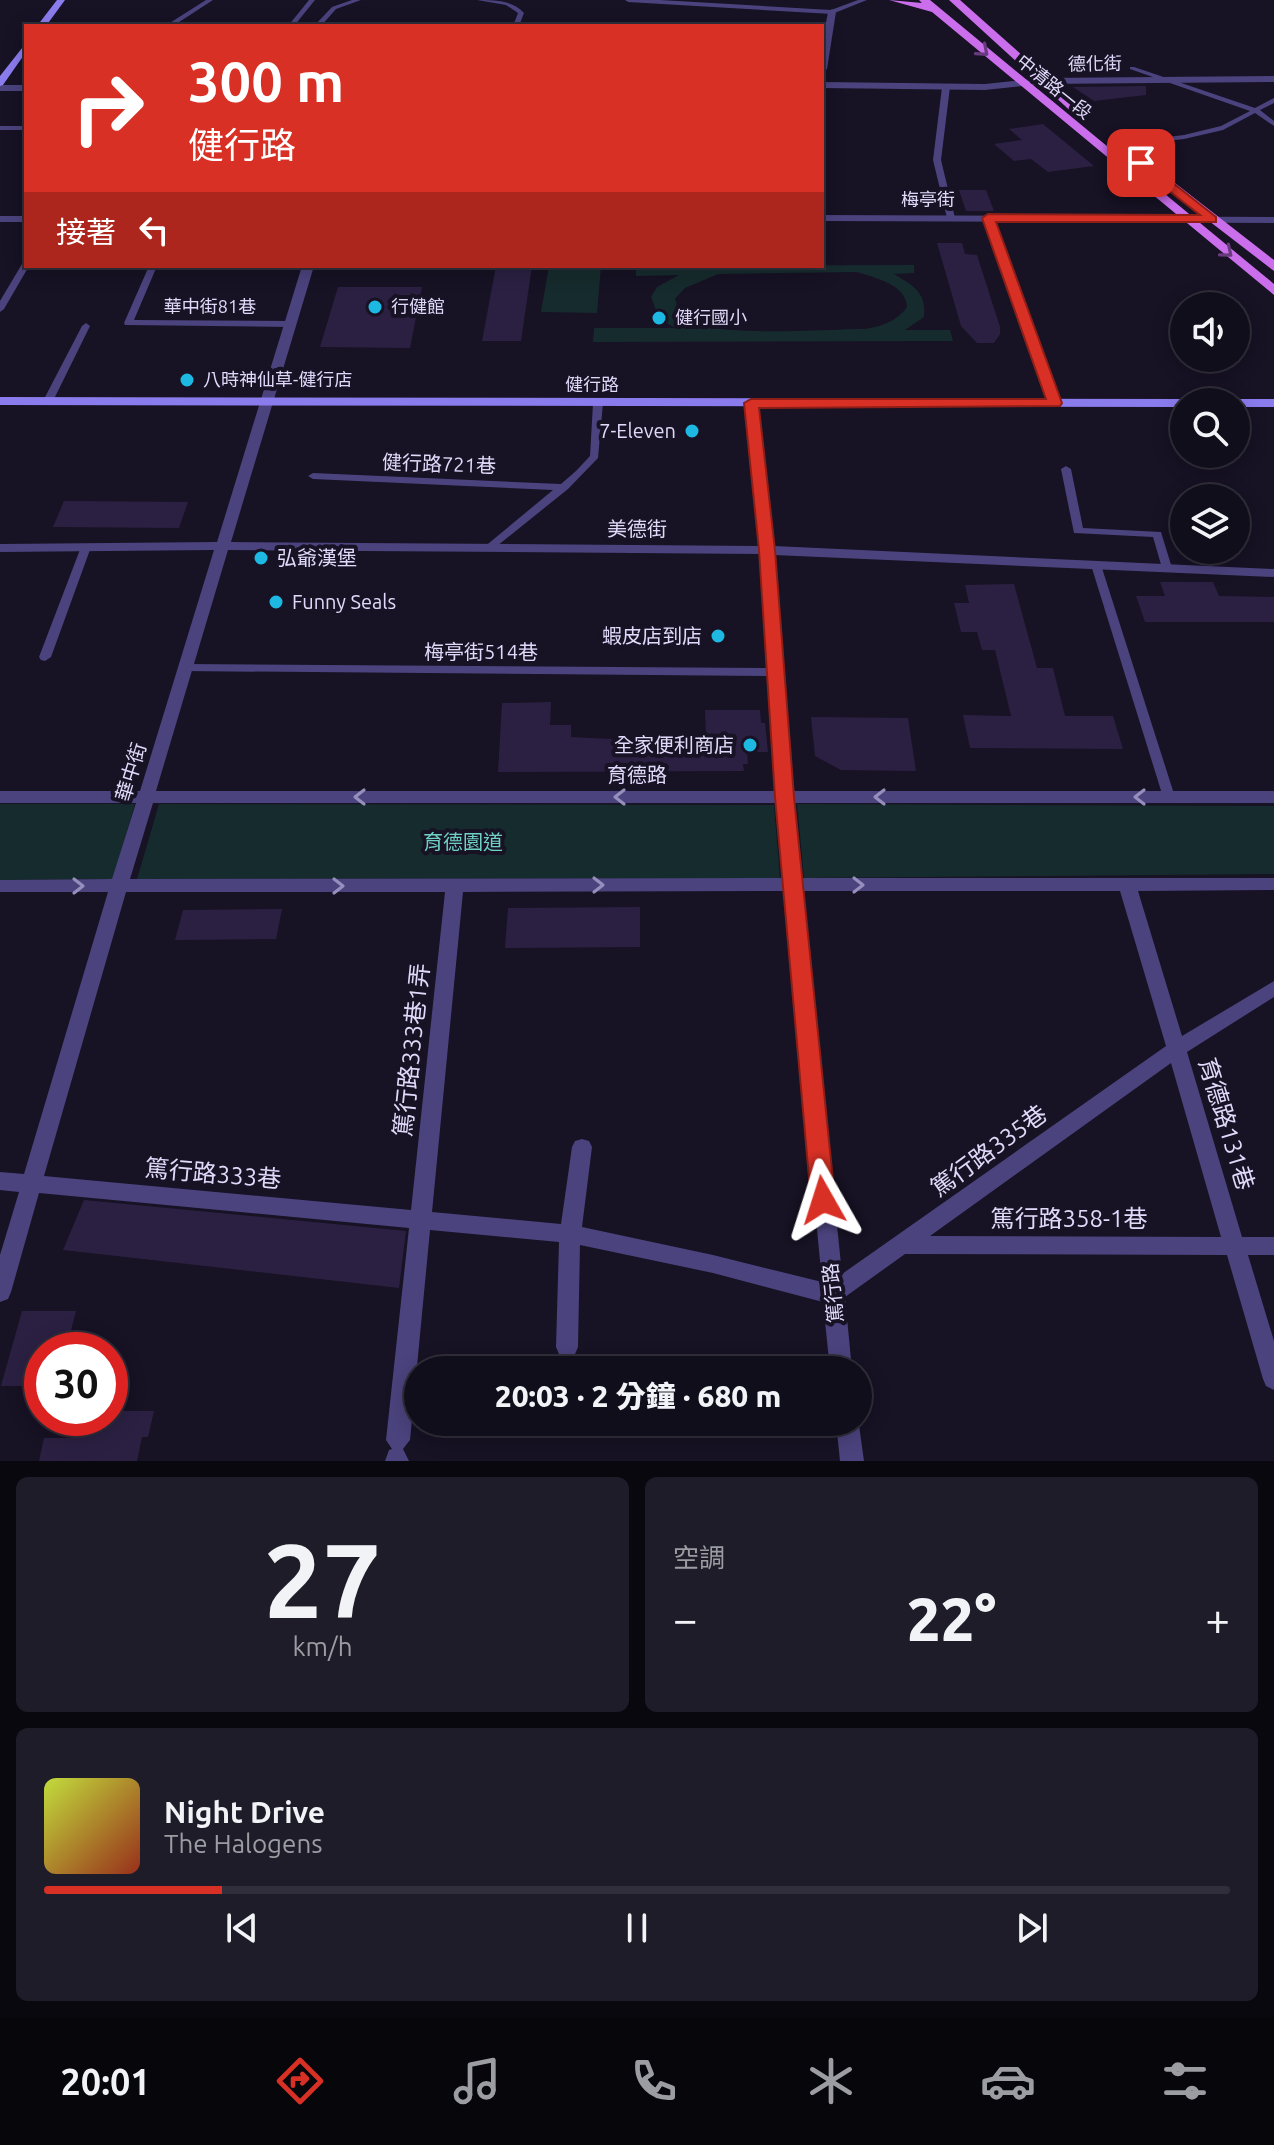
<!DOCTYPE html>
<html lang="zh-TW">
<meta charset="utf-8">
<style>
body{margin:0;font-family:Ubuntu,"Noto Sans TC",sans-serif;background:#1e1c28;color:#f1f3f6;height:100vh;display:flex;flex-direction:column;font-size:30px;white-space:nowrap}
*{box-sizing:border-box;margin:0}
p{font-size:26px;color:#9c9ca3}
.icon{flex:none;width:44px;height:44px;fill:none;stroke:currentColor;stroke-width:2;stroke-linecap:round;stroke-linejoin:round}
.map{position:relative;height:1461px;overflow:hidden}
.panel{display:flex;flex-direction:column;gap:16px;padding:16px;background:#09080f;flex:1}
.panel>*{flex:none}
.hud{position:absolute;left:24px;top:24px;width:800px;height:244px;border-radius:0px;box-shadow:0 4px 20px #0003,0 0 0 2px #302e3a;background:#d93025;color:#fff;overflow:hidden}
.fabs{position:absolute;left:1170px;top:292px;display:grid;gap:16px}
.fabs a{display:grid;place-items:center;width:80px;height:80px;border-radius:50%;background:#110e1b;box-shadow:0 4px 20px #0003,0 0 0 2px #302e3a;font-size:40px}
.speed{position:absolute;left:24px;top:1332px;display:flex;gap:16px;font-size:40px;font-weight:700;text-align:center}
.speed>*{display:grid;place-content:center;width:104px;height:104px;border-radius:50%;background:#110e1b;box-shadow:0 4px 20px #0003,0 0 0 2px #302e3a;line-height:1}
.speed .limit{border:12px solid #d22;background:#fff;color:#111}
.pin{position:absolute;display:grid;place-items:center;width:68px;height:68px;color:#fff;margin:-34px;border-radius:16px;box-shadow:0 4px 12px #0006}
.me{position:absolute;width:88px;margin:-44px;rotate:354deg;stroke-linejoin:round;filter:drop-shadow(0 0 6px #0008)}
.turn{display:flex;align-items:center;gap:28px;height:168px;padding:0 32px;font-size:36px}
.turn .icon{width:104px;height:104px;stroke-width:2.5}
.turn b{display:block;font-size:56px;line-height:68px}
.then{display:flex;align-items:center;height:76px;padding:0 32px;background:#0003;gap:16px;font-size:30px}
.big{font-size:60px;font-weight:800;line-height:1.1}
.panel .card{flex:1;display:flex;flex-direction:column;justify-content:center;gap:12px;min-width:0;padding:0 28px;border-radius:12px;background:#1e1c28}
.panel .dial{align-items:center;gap:0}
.dial b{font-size:104px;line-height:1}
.song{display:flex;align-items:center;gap:24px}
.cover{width:96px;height:96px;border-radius:12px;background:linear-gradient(135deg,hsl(70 70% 55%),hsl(10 70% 35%))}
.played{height:8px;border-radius:4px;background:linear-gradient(90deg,#d93025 15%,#302e3a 15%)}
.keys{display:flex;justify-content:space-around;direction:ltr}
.heat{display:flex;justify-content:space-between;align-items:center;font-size:44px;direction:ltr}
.panel .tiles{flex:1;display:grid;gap:16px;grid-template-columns:1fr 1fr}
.card:last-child{grid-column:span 2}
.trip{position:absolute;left:404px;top:1356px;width:468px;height:80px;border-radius:40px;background:#110e1b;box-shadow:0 4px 20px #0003,0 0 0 2px #302e3a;font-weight:800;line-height:80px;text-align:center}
.tab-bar{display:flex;height:128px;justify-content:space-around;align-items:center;background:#07060b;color:#9c9ca3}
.tab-bar .icon{width:56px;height:56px}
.tab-bar .current{color:#d93025}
.tab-bar b{font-size:36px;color:#f1f3f6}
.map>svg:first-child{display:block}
.green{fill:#162b2d;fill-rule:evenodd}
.building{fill:#2b2042}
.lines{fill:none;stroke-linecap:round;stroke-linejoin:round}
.lane{fill:#4b437d;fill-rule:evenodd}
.street{fill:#4b437d;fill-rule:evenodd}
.secondary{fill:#8b7cee;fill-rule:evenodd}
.primary{fill:#cb6eec;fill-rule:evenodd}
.oneway{stroke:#683b7e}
.oneway2{stroke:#968ebc}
.route{fill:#d93025;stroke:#8d1f18;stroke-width:2}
.poi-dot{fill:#1eb9e2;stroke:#171224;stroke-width:3}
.labels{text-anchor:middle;stroke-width:8;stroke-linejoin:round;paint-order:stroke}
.far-street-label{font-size:18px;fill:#e1d9fa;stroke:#171224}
.far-poi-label{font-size:18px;fill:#e1d9fa;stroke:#171224;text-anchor:start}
.poi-label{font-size:20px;fill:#e1d9fa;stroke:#171224;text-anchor:end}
.street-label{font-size:20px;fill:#e1d9fa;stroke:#171224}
.park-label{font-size:20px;fill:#6ed1c3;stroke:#171224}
.near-street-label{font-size:24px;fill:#e1d9fa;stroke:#171224}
</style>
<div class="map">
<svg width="1274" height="1461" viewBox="0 0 1274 1461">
<rect width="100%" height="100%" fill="#171224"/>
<g class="green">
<path d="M914 265V273L894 274C913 285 927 293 924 317L905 330H950L953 341 593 342 594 328H675L659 318 651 297 657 287 679 275 636 276V266ZM857 272C875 278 906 284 907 307 896 322 882 326 865 329 825 329 719 338 688 320 680 315 678 308 675 299L685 288 718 274Z"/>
<polygon points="549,266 601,266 597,313 541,312"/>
<polygon points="0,804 135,804 113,879 0,880"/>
<polygon points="159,804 774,805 780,878 137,879"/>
<polygon points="797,804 1274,806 1274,874 804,878"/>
</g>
<g class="building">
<polygon points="1146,86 1146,95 1094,101 1073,87"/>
<polygon points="1043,124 1094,166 1048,172 1031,159 1014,161 994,144 1022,140 1009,129"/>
<polygon points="959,190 986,190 994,211 966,211"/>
<polygon points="937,243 962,243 965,254 977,255 1000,327 1000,334 994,343 977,343 961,326"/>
<polygon points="496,266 532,266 521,341 482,341"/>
<polygon points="338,287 422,287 410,348 320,347"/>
<polygon points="64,501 188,502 179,528 53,527"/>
<polygon points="1160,582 1213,582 1219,596 1274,597 1274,622 1145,622 1136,596 1165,596"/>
<polygon points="1014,584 1037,668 1053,668 1065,716 1113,716 1123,749 970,748 963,715 1011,716 995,650 982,650 977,632 961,632 954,603 969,603 965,585"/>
<polygon points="551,702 550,725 571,725 571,737 611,739 706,738 705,710 760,710 761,723 765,723 768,752 747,752 748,764 743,764 744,771 498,772 502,703"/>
<polygon points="811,717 908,718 916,771 841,770 815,756"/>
<polygon points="640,907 640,947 505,948 508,908"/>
<polygon points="282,909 276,939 175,940 183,910"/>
<polygon points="84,1200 406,1231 399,1288 63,1250"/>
<polygon points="22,1311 76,1311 66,1350 42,1350 42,1386 1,1386"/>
<polygon points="110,1411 154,1411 148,1437 142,1437 137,1461 39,1461 44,1438 74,1438 79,1418 110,1418"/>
</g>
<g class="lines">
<g class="lane">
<polygon points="206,0 213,0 173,26 165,26"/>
<polygon points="309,0 315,0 294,26 288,26"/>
<polygon points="352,0 361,0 336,9 321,26 314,26 332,7"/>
<path d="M477 0C495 0 512 0 524 13L519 26H513L518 13 506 5Z"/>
<polygon points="625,0 660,0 831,10 858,0 867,0 832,14 628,2"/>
<polygon points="1130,67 1134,67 1255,108 1274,98 1274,103 1260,110 1274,121 1274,126 1255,113 1223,130 1184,139 1116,147 1116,143 1119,143 1184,135 1221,126 1250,111 1130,69"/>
<polygon points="946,85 950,87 941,160 955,218 951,220 947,218 933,160 942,87"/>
<rect x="0" y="126" width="26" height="4"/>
<polygon points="985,216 992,218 1060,403 1058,405 1052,405 1050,403 984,218"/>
<polygon points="26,261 26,266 29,266 4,309 0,312 0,301 22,264"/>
<polygon points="149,266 157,266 134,320 291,321 295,324 291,327 125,325 124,323"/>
<polygon points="86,323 90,326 53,401 48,404 45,403 43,401 82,326"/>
<polygon points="598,400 603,403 598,458 568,489 492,550 488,551 483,548 553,490 313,479 308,476 313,473 561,484 576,471 590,456 593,403"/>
<polygon points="1066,466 1071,469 1083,528 1161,532 1172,568 1171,570 1163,570 1162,568 1153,537 1074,533 1061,469"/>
<polygon points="86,544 91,547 51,657 45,661 41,660 39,657 81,547"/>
<polygon points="1096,562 1101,565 1175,797 1173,800 1165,800 1163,797 1091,565"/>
<polygon points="185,664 776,668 782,672 776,676 181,671 179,668 181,665"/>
</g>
<g class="street">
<polygon points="832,9 836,12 827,69 822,72 822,44 828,12"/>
<polygon points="1274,76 1274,82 1041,84 985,90 822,88 822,82 985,84 1041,78"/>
<rect x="0" y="85" width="26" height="6"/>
<polygon points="822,215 1274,217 1274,223 822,221"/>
<rect x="0" y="216" width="26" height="6"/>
<path d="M302 266H314L231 542 759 546 745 403 751 399 757 403 774 546 1274 569V577L774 555 793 791H1274V803H794L802 878H1274V890L1138 891 1182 1036 1274 981V997L1187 1052 1242 1237H1274V1255H1248L1274 1341V1390L1266 1386 1263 1379 1227 1255 905 1254 845 1297 852 1370H830L823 1302 713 1273 580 1245 578 1347 575 1354 567 1357 559 1354 556 1347 559 1242 430 1230 410 1440 403 1449 409 1461H385L389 1450 392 1449 386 1440 409 1228 39 1193 11 1292 8 1299 0 1302V1255L19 1192 0 1190V1172L24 1174 108 892H0V880L112 879 136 803H0V791H140L214 550 0 552V544L217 542ZM228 550 760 554 776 791H156ZM153 803H777L784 878 130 879ZM785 891 822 1282 713 1255 582 1227 592 1147 589 1141 582 1139 575 1141 572 1147 561 1224 432 1212 463 892ZM803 891H1120L1166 1046 842 1274ZM126 892H445L411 1210 44 1176ZM1171 1063 1221 1237 930 1236Z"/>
<polygon points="858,1418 864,1461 840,1461 836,1422 858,1422"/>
</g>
<g class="secondary">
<polygon points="57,0 65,0 46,26 37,26"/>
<polygon points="26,43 26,52 3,85 0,86 0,76"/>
<polygon points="0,397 1184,399 1190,402 1184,402 1184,407 0,405"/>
<polygon points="1236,399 1274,399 1274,407 1236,407 1236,402 1230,402"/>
</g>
<g class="primary">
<polygon points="889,0 922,3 919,0 930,0 1274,284 1274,295 932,12"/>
<polygon points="949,0 960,0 1084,110 1084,116 1076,116"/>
<polygon points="1122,148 1130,148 1274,260 1274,271 1122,154"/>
</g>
</g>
<defs><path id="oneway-chevron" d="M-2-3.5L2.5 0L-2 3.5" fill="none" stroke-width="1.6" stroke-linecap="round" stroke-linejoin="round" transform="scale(2)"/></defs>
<g class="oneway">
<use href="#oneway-chevron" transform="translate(983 51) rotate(41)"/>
<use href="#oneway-chevron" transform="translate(1227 252) rotate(40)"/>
</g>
<g class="oneway2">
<use href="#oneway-chevron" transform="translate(360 797) rotate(180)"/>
<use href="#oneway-chevron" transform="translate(620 797) rotate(180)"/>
<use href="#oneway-chevron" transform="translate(880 797) rotate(-180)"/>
<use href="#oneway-chevron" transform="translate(1140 797) rotate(-180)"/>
<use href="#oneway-chevron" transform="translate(598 885)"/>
<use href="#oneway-chevron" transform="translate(858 885)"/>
<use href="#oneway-chevron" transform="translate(78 886)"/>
<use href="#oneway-chevron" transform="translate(338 886)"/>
</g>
<polygon class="route" points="1137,161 1145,161 1216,217 1216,222 996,222 1062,403 1060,406 759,408 775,550 794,797 835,1200 832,1207 823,1210 815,1207 811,1200 775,797 759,550 744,403 751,399 1046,399 982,218 988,214 1200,215 1137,166"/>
<g class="poi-dot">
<circle cx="375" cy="307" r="8"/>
<circle cx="659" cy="318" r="8"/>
<circle cx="187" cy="380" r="8"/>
<circle cx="692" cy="431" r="8"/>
<circle cx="261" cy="558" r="8"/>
<circle cx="276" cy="602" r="8"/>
<circle cx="718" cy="636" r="8"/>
<circle cx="750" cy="745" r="8"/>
</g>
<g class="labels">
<g class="far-street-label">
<text transform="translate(1095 64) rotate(-1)" y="6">德化街</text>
<text transform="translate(1054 87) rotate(39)" y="6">中清路一段</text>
<text x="928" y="206">梅亭街</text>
<text x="210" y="313">華中街81巷</text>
<text x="592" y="391">健行路</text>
</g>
<g class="far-poi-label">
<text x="391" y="313">行健館</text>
<text x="675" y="324">健行國小</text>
<text x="203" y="386">八時神仙草-健行店</text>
</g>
<g class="poi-label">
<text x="676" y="438">7-Eleven</text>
<text x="277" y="565" text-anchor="start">弘爺漢堡</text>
<text x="292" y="609" text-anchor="start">Funny Seals</text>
<text x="702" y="643">蝦皮店到店</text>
<text x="734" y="752">全家便利商店</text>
</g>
<g class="street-label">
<text transform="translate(439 464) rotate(2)" y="7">健行路721巷</text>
<text x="637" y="536">美德街</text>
<text x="481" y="659">梅亭街514巷</text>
<text transform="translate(131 772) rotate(-73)" y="7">華中街</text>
<text x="637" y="782">育德路</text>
<text transform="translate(833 1293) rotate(-96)" y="7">篤行路</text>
</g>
<g class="park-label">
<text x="463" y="849">育德園道</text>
</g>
<g class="near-street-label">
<text transform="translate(412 1050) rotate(-84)" y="8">篤行路333巷1弄</text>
<text transform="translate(1226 1124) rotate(73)" y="8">育德路131巷</text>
<text transform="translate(989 1151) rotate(-36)" y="8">篤行路335巷</text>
<text transform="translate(213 1174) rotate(5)" y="8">篤行路333巷</text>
<text x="1069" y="1227">篤行路358-1巷</text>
</g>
</g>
</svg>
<div class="fabs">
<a><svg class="icon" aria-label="sound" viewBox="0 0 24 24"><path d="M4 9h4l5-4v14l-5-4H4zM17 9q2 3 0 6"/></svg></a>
<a><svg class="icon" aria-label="search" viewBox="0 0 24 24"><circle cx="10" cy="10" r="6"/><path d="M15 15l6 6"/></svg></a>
<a><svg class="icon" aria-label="layers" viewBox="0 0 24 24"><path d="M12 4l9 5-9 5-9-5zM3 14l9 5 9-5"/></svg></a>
</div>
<div class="speed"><div class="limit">30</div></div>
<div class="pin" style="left:1141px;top:163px;background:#d93025"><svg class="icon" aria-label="arrive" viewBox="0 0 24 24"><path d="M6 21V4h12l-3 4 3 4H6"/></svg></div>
<svg class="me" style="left:823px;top:1200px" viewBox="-20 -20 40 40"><path d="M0-17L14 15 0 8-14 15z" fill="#d93025" stroke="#fff" stroke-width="4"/></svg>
<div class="trip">20:03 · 2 分鐘 · 680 m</div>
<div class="hud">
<div class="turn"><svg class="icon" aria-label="right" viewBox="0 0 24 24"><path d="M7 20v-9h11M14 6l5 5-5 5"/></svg><div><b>300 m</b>健行路</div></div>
<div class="then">接著<svg class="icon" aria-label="left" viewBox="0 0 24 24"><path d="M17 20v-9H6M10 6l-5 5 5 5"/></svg></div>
</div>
</div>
<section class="panel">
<div class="tiles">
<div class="card dial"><b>27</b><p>km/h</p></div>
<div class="card"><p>空調</p>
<div class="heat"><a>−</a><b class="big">22°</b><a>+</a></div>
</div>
<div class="card">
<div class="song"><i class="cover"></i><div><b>Night Drive</b><p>The Halogens</p></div></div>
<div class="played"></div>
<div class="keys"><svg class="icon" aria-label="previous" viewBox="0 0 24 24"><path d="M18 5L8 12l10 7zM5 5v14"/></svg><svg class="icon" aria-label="pause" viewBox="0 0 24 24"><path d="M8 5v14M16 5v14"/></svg><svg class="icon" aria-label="next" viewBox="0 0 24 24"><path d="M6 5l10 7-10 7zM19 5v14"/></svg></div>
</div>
</div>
</section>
<nav class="tab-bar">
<b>20:01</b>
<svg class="icon current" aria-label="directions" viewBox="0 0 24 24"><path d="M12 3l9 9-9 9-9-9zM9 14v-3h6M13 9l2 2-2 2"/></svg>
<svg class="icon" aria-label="music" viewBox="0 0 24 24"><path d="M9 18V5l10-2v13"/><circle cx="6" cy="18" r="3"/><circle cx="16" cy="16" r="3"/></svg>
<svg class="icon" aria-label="phone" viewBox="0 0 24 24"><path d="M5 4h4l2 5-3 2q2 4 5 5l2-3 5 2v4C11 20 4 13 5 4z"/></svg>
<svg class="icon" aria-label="climate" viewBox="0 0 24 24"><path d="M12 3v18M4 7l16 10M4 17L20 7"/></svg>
<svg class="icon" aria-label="car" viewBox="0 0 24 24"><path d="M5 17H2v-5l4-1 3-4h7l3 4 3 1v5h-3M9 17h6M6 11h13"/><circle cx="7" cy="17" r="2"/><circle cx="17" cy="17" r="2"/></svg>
<svg class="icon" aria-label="filters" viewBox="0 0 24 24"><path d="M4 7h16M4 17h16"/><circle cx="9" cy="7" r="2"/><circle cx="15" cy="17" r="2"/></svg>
</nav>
